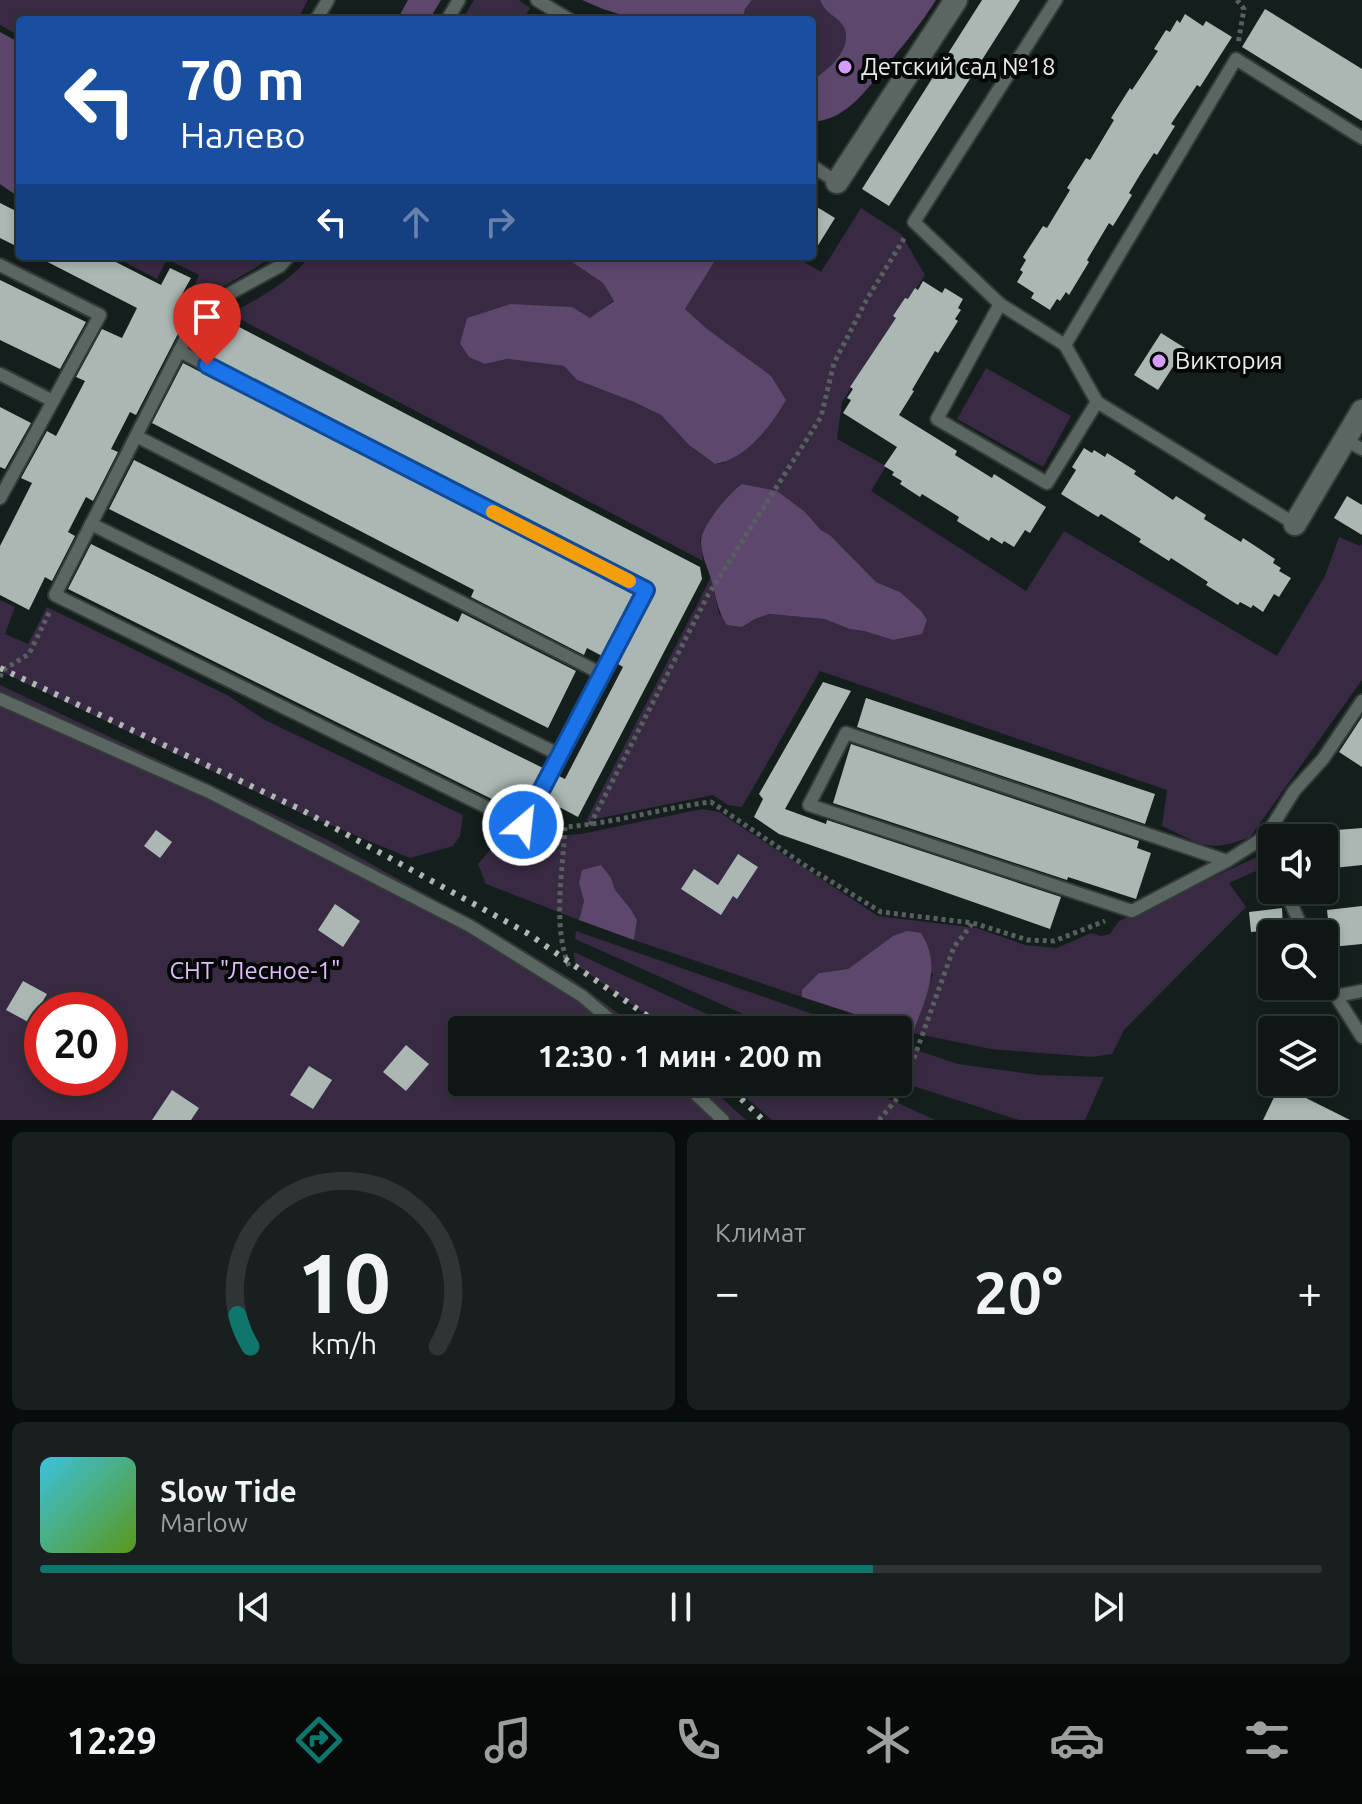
<!DOCTYPE html>
<html lang="ru">
<meta charset="utf-8">
<style>
body{margin:0;font-family:Ubuntu,sans-serif;background:#181f1e;color:#f1f3f6;height:100vh;display:flex;flex-direction:column;font-size:30px;white-space:nowrap}
*{box-sizing:border-box;margin:0}
p{font-size:26px;color:#9b9fa0}
.icon{flex:none;width:44px;height:44px;fill:none;stroke:currentColor;stroke-width:2;stroke-linecap:round;stroke-linejoin:round}
.map{position:relative;height:1120px;overflow:hidden}
.panel{display:flex;flex-direction:column;gap:12px;padding:12px;background:#080c0c;flex:1}
.panel>*{flex:none}
.hud{position:absolute;left:16px;top:16px;width:800px;height:244px;border-radius:8px;box-shadow:0 4px 12px #0003,0 0 0 2px #2f3534;background:#1a4fa0;color:#fff;overflow:hidden}
.buttons{position:absolute;left:1258px;top:824px;display:grid;gap:16px}
.buttons a{display:grid;place-items:center;width:80px;height:80px;border-radius:8px;background:#0f1615;box-shadow:0 4px 12px #0003,0 0 0 2px #2f3534;font-size:40px}
.speed{position:absolute;left:24px;top:992px;display:flex;gap:16px;font-size:40px;font-weight:700;text-align:center}
.speed>*{display:grid;place-content:center;width:104px;height:104px;border-radius:50%;background:#0f1615;box-shadow:0 4px 12px #0003,0 0 0 2px #2f3534;line-height:1}
.speed .limit{border:12px solid #d22;background:#fff;color:#111}
.pin{position:absolute;display:grid;place-items:center;width:68px;height:68px;color:#fff;margin:-82px -34px;border-radius:50% 50% 50% 0;rotate:-45deg;box-shadow:0 0 8px #0007}
.pin .icon{rotate:45deg}
.me{position:absolute;width:88px;margin:-44px;rotate:28deg;stroke-linejoin:round;filter:drop-shadow(0 0 6px #0008)}
.turn{display:flex;align-items:center;gap:28px;height:168px;padding:0 32px;font-size:36px}
.turn .icon{width:104px;height:104px;stroke-width:2.5}
.turn b{display:block;font-size:56px;line-height:68px}
.lanes{display:flex;align-items:center;height:76px;padding:0 32px;background:#0003;justify-content:center;gap:40px;direction:ltr}
.lanes .off{opacity:.35}
.big{font-size:60px;font-weight:700;line-height:1.1}
.panel .card{flex:1;display:flex;flex-direction:column;justify-content:center;gap:12px;min-width:0;padding:0 28px;border-radius:12px;background:#181f1e}
.panel .dial{align-items:center;gap:0}
.dial svg{height:208px;overflow:visible;fill:none;stroke:#2f3534;stroke-width:7;stroke-linecap:round;text-anchor:middle}
.dial text{fill:#f1f3f6;stroke:none}
.song{display:flex;align-items:center;gap:24px}
.cover{width:96px;height:96px;border-radius:12px;background:linear-gradient(135deg,hsl(190 70% 55%),hsl(90 70% 35%))}
.played{height:8px;border-radius:4px;background:linear-gradient(90deg,#0f766e 65%,#2f3534 65%)}
.keys{display:flex;justify-content:space-around;direction:ltr}
.heat{display:flex;justify-content:space-between;align-items:center;font-size:44px;direction:ltr}
.panel .tiles{flex:1;display:grid;gap:12px;grid-template-columns:1fr 1fr}
.card:last-child{grid-column:span 2}
.trip{position:absolute;left:448px;top:1016px;width:464px;height:80px;border-radius:8px;background:#0f1615;box-shadow:0 4px 12px #0003,0 0 0 2px #2f3534;font-weight:700;line-height:80px;text-align:center}
.dock{display:flex;height:128px;justify-content:space-around;align-items:center;background:#060908;color:#9b9fa0}
.dock .icon{width:56px;height:56px}
.dock .active{color:#0f766e}
.dock b{font-size:36px;color:#f1f3f6}
.map>svg:first-child{display:block}
.green{fill:#382a42;fill-rule:evenodd}
.forest{fill:#5e476d}
.building{fill:#aab7b3}
.lines{fill:none;stroke-linecap:round;stroke-linejoin:round}
.service-casing{stroke:#343a38;stroke-width:16}
.minor-casing{stroke:#343a38;stroke-width:26}
.path{stroke:#57605e;stroke-width:5;stroke-dasharray:4 4;stroke-linecap:butt}
.service{stroke:#5a6662;stroke-width:12}
.minor{stroke:#5a6662;stroke-width:22}
.rail{stroke:#afb6b4;stroke-width:6;stroke-dasharray:4 8;stroke-linecap:butt}
.route-casing{stroke:#114b97;stroke-width:20}
.route{stroke:#1a73e8;stroke-width:14}
.slow{stroke:#f59e0b;stroke-width:14}
.poi-dot{fill:#d59cfb;stroke:#040706;stroke-width:3}
.labels{text-anchor:middle;stroke-width:8;stroke-linejoin:round;paint-order:stroke}
.poi-label{font-size:24px;fill:#e6ecea;stroke:#040706;text-anchor:start}
.park-label{font-size:24px;fill:#e1bbfb;stroke:#040706}
</style>
<div class="map">
<svg width="1362" height="1120" viewBox="0 0 1362 1120">
<rect width="100%" height="100%" fill="#141e1c"/>
<g class="green">
<polygon points="0,0 308,0 297,20 20,20 20,36 0,25"/>
<polygon points="474,0 519,0 530,8 523,20 462,20"/>
<path d="M752 0H820C827 15 832 13 841 23 859 43 829 72 812 79V20H743L745 9Z"/>
<path d="M861 208 901 234 925 275 842 402 837 439 886 466 871 491 1026 591 1064 531 1277 656 1325 576 1339 537 1360 546 1362 544V680L1250 837C1207 854 1201 844 1162 826L1167 790 820 671 742 807 728 805 713 795 586 821 711 577 719 614 742 627 755 619 768 614 824 619 850 629 864 631 893 640 900 592 876 582 831 536 821 530 805 512 700 538 703 561 230 314C259 298 290 282 310 256H563L603 283 614 300 590 319 510 304 467 318 460 343 485 364 507 359 564 366 577 380 634 402 661 415 689 445 715 464 724 463 707 329 685 309 718 256H794L821 272Z"/>
<polygon points="113,256 271,256 257,267 200,300 190,294 199,275 167,259 157,279"/>
<polygon points="986,368 1071,416 1043,467 957,419"/>
<polygon points="0,600 15,607 5,634 28,644 47,607 227,695 265,720 463,815 460,836 453,846 410,858 301,813 0,671"/>
<path d="M0 685 328 840 499 935 573 980 641 1030H462V1082H704L746 1120H0ZM42 1010H110V1078H42Z"/>
<polygon points="702,809 719,812 878,916 977,928 1025,945 1057,948 1091,933 1101,936 1110,934 1119,921 1259,856 1263,868 1229,883 1246,907 1124,1030 1112,1054 1092,1057 991,1049 913,1033 933,974 893,936 848,969 819,973 803,990 802,997 634,940 637,920 630,908 615,890 611,878 579,883 584,901 579,920 486,884 478,864 490,850 515,843 543,837 581,834"/>
<polygon points="576,931 858,1030 779,1030 575,939"/>
<polygon points="574,952 741,1030 668,1030 575,964"/>
<polygon points="898,1044 958,1064 1038,1075 1104,1077 1085,1120 1019,1120 898,1081"/>
<polygon points="728,1082 852,1082 935,1120 772,1120"/>
</g>
<g class="forest">
<polygon points="408,0 441,0 429,20 397,20"/>
<polygon points="582,0 752,0 745,9 743,20 638,20 603,9"/>
<path d="M820 0H936C922 22 907 41 890 61 869 86 848 120 812 122V79C829 72 858 43 841 23 832 13 827 15 820 0Z"/>
<polygon points="0,32 20,43 20,198 0,184"/>
<path d="M563 256H718L685 309 707 329 771 376 786 400C771 426 746 459 715 464L689 445 661 415 634 402 577 380 564 366 507 359 485 364 469 357 460 343 467 318 510 304 572 307 590 318 614 301 603 283Z"/>
<path d="M742 484 777 491 805 512 821 530 831 536 876 582 900 592 921 611 927 620 922 634 893 640 864 631 850 629 824 619 769 614 755 619 742 627 727 625C717 611 716 595 711 579 707 566 702 557 701 543 700 527 729 493 742 484Z"/>
<polygon points="601,865 611,878 615,890 630,908 637,920 634,940 579,920 584,901 579,883 582,870"/>
<path d="M907 931 921 933C943 967 925 998 913 1033L802 997V990L819 973 848 969 893 936Z"/>
</g>
<g class="building">
<polygon points="982,0 1020,0 889,206 862,189"/>
<polygon points="1265,9 1362,69 1362,121 1242,47"/>
<polygon points="1185,14 1203,26 1206,21 1232,37 1200,87 1197,85 1171,124 1175,126 1157,155 1154,153 1141,173 1129,193 1132,195 1113,226 1109,223 1087,260 1089,262 1069,295 1066,292 1060,301 1057,299 1050,310 1031,298 1034,293 1017,282 1023,272 1020,270 1026,260 1023,257 1043,226 1047,228 1070,190 1067,188 1086,158 1090,160 1114,120 1111,118 1130,88 1132,90 1158,51 1154,49 1166,30 1170,32 1177,20 1180,23"/>
<polygon points="0,203 20,213 20,248 0,238"/>
<polygon points="812,204 835,218 812,255"/>
<polygon points="36,256 104,256 161,285 170,268 191,278 181,296 201,307 182,326 136,415 130,412 111,449 118,452 93,501 86,497 68,532 75,536 52,581 45,577 29,610 0,595 0,546 32,483 21,478 47,431 56,436 85,381 76,377 102,329 122,338 137,308"/>
<polygon points="0,280 86,322 60,369 0,340"/>
<polygon points="923,281 942,293 945,288 963,299 958,308 961,310 955,319 958,321 938,353 935,351 912,390 914,391 899,415 957,451 955,455 992,478 994,474 1046,507 1030,533 1025,530 1014,547 1004,541 1002,544 991,537 989,541 957,521 959,517 922,494 920,497 900,484 902,481 892,475 894,472 884,466 897,447 843,413 851,400 847,398 853,389 850,387 896,318 893,316 905,298 908,299 915,288 918,290"/>
<polygon points="218,316 700,567 702,579 578,817 546,800 559,776 565,779 623,667 618,664 654,594 653,585 191,347 197,335"/>
<polygon points="1161,333 1185,348 1158,390 1134,375"/>
<polygon points="183,363 634,594 602,656 587,648 584,655 471,597 474,590 152,423"/>
<polygon points="0,407 31,423 5,469 0,467"/>
<polygon points="1084,448 1092,453 1094,450 1105,457 1107,453 1136,471 1134,474 1173,500 1176,496 1206,515 1204,519 1241,542 1243,538 1275,559 1273,563 1281,568 1279,571 1291,578 1279,597 1274,594 1263,612 1253,605 1251,608 1240,602 1238,605 1206,585 1208,582 1171,558 1169,561 1139,542 1141,539 1101,514 1098,517 1061,494 1076,470 1072,467"/>
<polygon points="134,460 458,622 462,613 576,671 548,728 109,509"/>
<polygon points="1347,496 1362,505 1362,535 1334,518"/>
<polygon points="91,544 543,768 530,792 520,787 510,808 68,589"/>
<polygon points="823,682 851,691 785,809 826,824 827,820 1061,897 1050,929 779,834 754,817 763,799 759,794"/>
<polygon points="866,698 1155,794 1145,824 857,727"/>
<polygon points="1362,717 1362,767 1339,752"/>
<polygon points="851,744 1139,841 1137,848 1151,853 1136,899 1068,877 1067,880 833,803"/>
<polygon points="1362,828 1362,865 1324,869 1324,831"/>
<polygon points="156,830 172,842 160,858 144,846"/>
<polygon points="738,854 758,867 737,899 733,896 721,915 681,889 694,869 718,885"/>
<polygon points="335,904 360,921 343,947 318,930"/>
<polygon points="1362,906 1362,944 1331,947 1327,910"/>
<polygon points="1282,908 1283,929 1251,932 1249,912"/>
<polygon points="23,981 47,994 30,1023 6,1010"/>
<polygon points="406,1045 429,1064 406,1091 383,1072"/>
<polygon points="309,1066 332,1080 313,1109 290,1095"/>
<polygon points="1280,1085 1350,1120 1263,1120"/>
<polygon points="172,1090 199,1108 191,1120 152,1120"/>
</g>
<g class="lines">
<defs>
<g id="service">
<polyline points="537,0 570,20"/>
<polyline points="1056,0 914,222 1000,304 1065,345 1236,59 1362,138"/>
<polyline points="316,20 328,0"/>
<polyline points="447,20 459,0"/>
<polyline points="812,166 837,182"/>
<polyline points="0,265 100,315 0,498"/>
<polyline points="1000,304 937,419 1047,483 1097,402"/>
<polyline points="1065,345 1097,402 1295,524"/>
<polyline points="179,351 646,590 523,825 55,595 190,330 225,296 280,266 289,256"/>
<polyline points="0,374 53,401"/>
<polyline points="136,436 602,674"/>
<polyline points="1345,440 1362,449"/>
<polyline points="91,524 560,755"/>
<polyline points="0,699 209,792 470,926 582,996 622,1030"/>
<polyline points="1266,836 1272,854"/>
<polyline points="1227,861 846,733 809,805 1132,911 1227,861 1266,836 1294,791 1323,759 1362,701"/>
<polyline points="1285,890 1305,934"/>
<polyline points="1324,972 1336,996 1362,1037"/>
<polyline points="1336,996 1362,991"/>
<polyline points="683,1082 723,1120"/>
</g>
<g id="minor">
<polyline points="837,182 956,0"/>
<polyline points="1295,524 1362,411"/>
</g>
</defs>
<use href="#service" class="service-casing"/>
<use href="#minor" class="minor-casing"/>
<g class="path">
<polyline points="1237,0 1244,9 1238,44"/>
<polyline points="0,677 3,670 29,654 50,611"/>
<polyline points="545,816 565,827"/>
<polyline points="590,825 708,595 821,417 834,363 867,299 905,237"/>
<path d="M569 966C552 927 563 869 565 827 615 823 662 808 711 802L806 866 881 912 973 923 1028 940 1054 941 1105 921"/>
<polyline points="879,1120 901,1094 954,947 972,924"/>
</g>
<use href="#service" class="service"/>
<use href="#minor" class="minor"/>
<g class="rail">
<polyline points="0,668 302,810 527,933 668,1030"/>
<polyline points="724,1082 763,1120"/>
</g>
</g>
<g class="lines">
<defs>
<polyline id="route" points="207,365 646,590 523,825"/>
</defs>
<use href="#route" class="route-casing"/>
<use href="#route" class="route"/>
<polyline class="slow" points="493,512 629,581"/>
</g>
<g class="poi-dot">
<circle cx="845" cy="67" r="8"/>
<circle cx="1159" cy="361" r="8"/>
</g>
<g class="labels">
<g class="poi-label">
<text x="861" y="75">Детский сад №18</text>
<text x="1175" y="369">Виктория</text>
</g>
<g class="park-label">
<text x="255" y="979">СНТ "Лесное-1"</text>
</g>
</g>
</svg>
<div class="buttons">
<a><svg class="icon" aria-label="sound" viewBox="0 0 24 24"><path d="M4 9h4l5-4v14l-5-4H4zM17 9q2 3 0 6"/></svg></a>
<a><svg class="icon" aria-label="search" viewBox="0 0 24 24"><circle cx="10" cy="10" r="6"/><path d="M15 15l6 6"/></svg></a>
<a><svg class="icon" aria-label="layers" viewBox="0 0 24 24"><path d="M12 4l9 5-9 5-9-5zM3 14l9 5 9-5"/></svg></a>
</div>
<div class="speed"><div class="limit">20</div></div>
<div class="pin" style="left:207px;top:365px;background:#d93025"><svg class="icon" aria-label="arrive" viewBox="0 0 24 24"><path d="M6 21V4h12l-3 4 3 4H6"/></svg></div>
<svg class="me" style="left:523px;top:825px" viewBox="-20 -20 40 40"><circle r="17" fill="#1a73e8" stroke="#fff" stroke-width="3"/><path d="M0-11L8 9 0 5-8 9z" fill="#fff"/></svg>
<div class="trip">12:30 · 1 мин · 200 m</div>
<div class="hud">
<div class="turn"><svg class="icon" aria-label="left" viewBox="0 0 24 24"><path d="M17 20v-9H6M10 6l-5 5 5 5"/></svg><div><b>70 m</b>Налево</div></div>
<div class="lanes"><svg class="icon" aria-label="left" viewBox="0 0 24 24"><path d="M17 20v-9H6M10 6l-5 5 5 5"/></svg><svg class="icon off" aria-label="ahead" viewBox="0 0 24 24"><path d="M12 20V5M6 11l6-6 6 6"/></svg><svg class="icon off" aria-label="right" viewBox="0 0 24 24"><path d="M7 20v-9h11M14 6l5 5-5 5"/></svg></div>
</div>
</div>
<section class="panel">
<div class="tiles">
<div class="card dial"><svg viewBox="0 0 100 80">
<path d="M14 69A42 42 0 1 1 86 69"/>
<path d="M14 69A42 42 0 0 1 9 57" stroke="#0f766e"/>
<text x="50" y="56" font-size="32" font-weight="700">10</text>
<text x="50" y="72" font-size="11">km/h</text>
</svg></div>
<div class="card"><p>Климат</p>
<div class="heat"><a>−</a><b class="big">20°</b><a>+</a></div>
</div>
<div class="card">
<div class="song"><i class="cover"></i><div><b>Slow Tide</b><p>Marlow</p></div></div>
<div class="played"></div>
<div class="keys"><svg class="icon" aria-label="previous" viewBox="0 0 24 24"><path d="M18 5L8 12l10 7zM5 5v14"/></svg><svg class="icon" aria-label="pause" viewBox="0 0 24 24"><path d="M8 5v14M16 5v14"/></svg><svg class="icon" aria-label="next" viewBox="0 0 24 24"><path d="M6 5l10 7-10 7zM19 5v14"/></svg></div>
</div>
</div>
</section>
<nav class="dock">
<b>12:29</b>
<svg class="icon active" aria-label="directions" viewBox="0 0 24 24"><path d="M12 3l9 9-9 9-9-9zM9 14v-3h6M13 9l2 2-2 2"/></svg>
<svg class="icon" aria-label="music" viewBox="0 0 24 24"><path d="M9 18V5l10-2v13"/><circle cx="6" cy="18" r="3"/><circle cx="16" cy="16" r="3"/></svg>
<svg class="icon" aria-label="phone" viewBox="0 0 24 24"><path d="M5 4h4l2 5-3 2q2 4 5 5l2-3 5 2v4C11 20 4 13 5 4z"/></svg>
<svg class="icon" aria-label="climate" viewBox="0 0 24 24"><path d="M12 3v18M4 7l16 10M4 17L20 7"/></svg>
<svg class="icon" aria-label="car" viewBox="0 0 24 24"><path d="M5 17H2v-5l4-1 3-4h7l3 4 3 1v5h-3M9 17h6M6 11h13"/><circle cx="7" cy="17" r="2"/><circle cx="17" cy="17" r="2"/></svg>
<svg class="icon" aria-label="filters" viewBox="0 0 24 24"><path d="M4 7h16M4 17h16"/><circle cx="9" cy="7" r="2"/><circle cx="15" cy="17" r="2"/></svg>
</nav>
